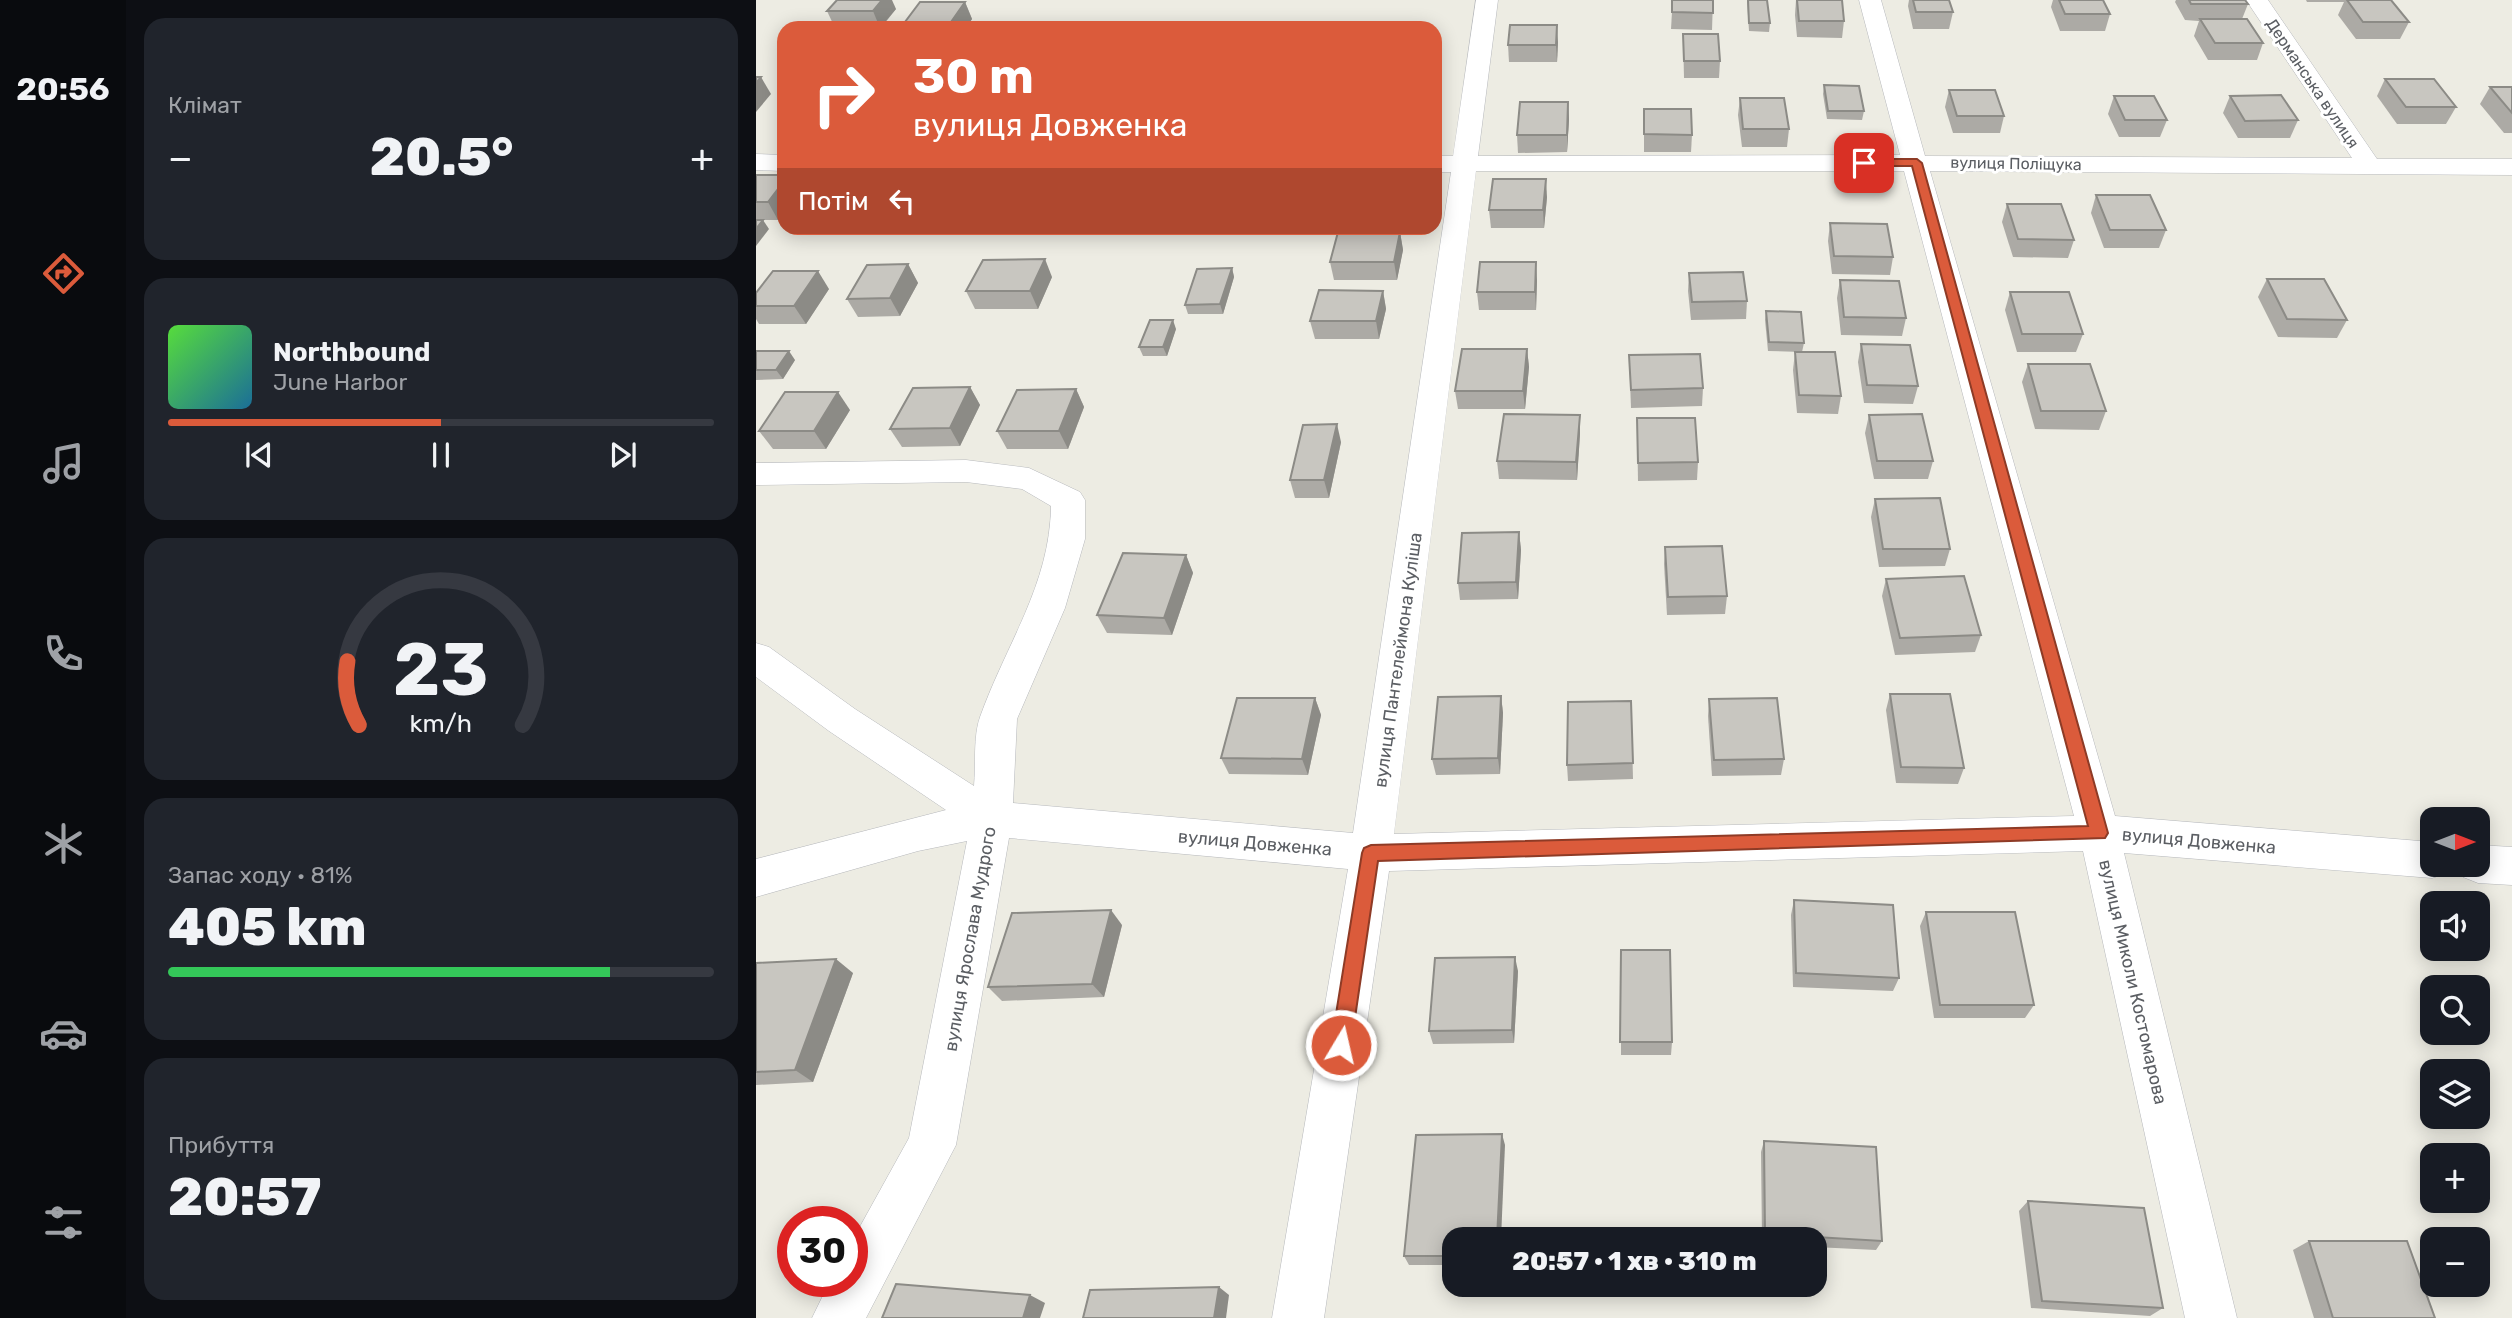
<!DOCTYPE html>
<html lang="uk">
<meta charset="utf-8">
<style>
body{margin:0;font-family:Rubik,sans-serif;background:#20242c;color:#f1f3f6;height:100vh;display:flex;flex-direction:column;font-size:26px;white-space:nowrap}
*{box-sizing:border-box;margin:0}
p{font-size:23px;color:#9ea1a6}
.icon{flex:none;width:38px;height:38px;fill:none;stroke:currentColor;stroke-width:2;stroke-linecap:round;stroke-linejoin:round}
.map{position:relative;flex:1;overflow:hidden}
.panel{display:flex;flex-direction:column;gap:18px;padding:18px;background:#0d0f14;width:630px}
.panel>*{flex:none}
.banner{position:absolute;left:21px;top:21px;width:665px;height:214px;border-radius:21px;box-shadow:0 4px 18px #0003;background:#db5b3b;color:#fff;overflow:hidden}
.needle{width:46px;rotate:90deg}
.tools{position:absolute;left:1664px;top:807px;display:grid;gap:14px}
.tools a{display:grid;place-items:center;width:70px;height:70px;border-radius:14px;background:#171b24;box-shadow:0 4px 18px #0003;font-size:35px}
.speed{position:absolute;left:21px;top:1206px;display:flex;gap:14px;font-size:35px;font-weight:700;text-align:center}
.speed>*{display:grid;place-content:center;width:91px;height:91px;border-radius:50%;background:#171b24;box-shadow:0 4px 18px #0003;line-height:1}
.speed .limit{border:10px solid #d22;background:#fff;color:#111}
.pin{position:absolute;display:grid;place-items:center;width:60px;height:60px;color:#fff;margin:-30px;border-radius:14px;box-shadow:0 4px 10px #0006}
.me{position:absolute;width:77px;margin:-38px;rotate:9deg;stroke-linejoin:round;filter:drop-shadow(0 0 5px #0008)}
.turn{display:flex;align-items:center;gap:24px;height:147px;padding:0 21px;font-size:32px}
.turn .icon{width:91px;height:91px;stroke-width:2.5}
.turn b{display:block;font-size:49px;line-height:60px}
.then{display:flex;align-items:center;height:66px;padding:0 21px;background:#0003;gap:14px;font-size:26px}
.big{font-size:52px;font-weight:800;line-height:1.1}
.panel .tile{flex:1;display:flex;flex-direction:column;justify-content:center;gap:10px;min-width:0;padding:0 24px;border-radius:21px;background:#20242c}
.panel .dial{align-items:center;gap:0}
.dial svg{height:182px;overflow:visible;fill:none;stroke:#363941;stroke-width:7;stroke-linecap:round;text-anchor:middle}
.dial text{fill:#f1f3f6;stroke:none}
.song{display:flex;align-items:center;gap:21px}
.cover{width:84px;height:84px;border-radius:10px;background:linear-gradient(135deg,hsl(110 70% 55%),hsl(200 70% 35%))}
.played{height:7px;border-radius:4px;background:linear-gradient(90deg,#db5b3b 50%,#363941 50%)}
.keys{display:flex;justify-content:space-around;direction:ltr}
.heat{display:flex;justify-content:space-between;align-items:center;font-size:38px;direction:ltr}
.charge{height:10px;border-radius:5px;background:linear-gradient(90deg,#34c759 81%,#363941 0)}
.trip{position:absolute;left:686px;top:1227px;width:385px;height:70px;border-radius:21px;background:#171b24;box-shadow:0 4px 18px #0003;font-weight:800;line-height:70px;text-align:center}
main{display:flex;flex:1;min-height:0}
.tabs{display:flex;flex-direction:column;width:126px;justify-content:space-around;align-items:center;background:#090b0e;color:#9ea1a6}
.tabs .icon{width:49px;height:49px}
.tabs .active{color:#db5b3b}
.tabs b{font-size:32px;color:#f1f3f6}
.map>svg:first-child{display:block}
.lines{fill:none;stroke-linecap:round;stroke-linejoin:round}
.minor-casing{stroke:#b6b8bc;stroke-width:1}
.minor{fill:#fff;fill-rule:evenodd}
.wall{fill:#acaaa5}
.shaded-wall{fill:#8c8b86}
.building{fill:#c8c6c0;stroke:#8c8b86;stroke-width:2}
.route{fill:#db5b3b;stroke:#8e3b26;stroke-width:2}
.labels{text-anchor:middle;stroke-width:6;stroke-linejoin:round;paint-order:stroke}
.far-street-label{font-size:16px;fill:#5b5e63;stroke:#fff}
.street-label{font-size:18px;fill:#5b5e63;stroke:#fff}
</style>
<main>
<nav class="tabs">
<b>20:56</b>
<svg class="icon active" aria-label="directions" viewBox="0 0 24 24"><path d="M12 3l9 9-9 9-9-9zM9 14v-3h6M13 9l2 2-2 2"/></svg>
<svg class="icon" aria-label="music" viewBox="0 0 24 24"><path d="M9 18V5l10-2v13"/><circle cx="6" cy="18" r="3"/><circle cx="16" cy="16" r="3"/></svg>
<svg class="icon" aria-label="phone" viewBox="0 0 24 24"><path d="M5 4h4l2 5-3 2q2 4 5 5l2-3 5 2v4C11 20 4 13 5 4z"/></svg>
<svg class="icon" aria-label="climate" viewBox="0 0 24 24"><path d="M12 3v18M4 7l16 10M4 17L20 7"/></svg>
<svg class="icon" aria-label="car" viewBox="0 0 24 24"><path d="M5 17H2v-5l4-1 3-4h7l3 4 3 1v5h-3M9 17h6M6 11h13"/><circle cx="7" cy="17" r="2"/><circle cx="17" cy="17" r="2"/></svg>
<svg class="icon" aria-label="filters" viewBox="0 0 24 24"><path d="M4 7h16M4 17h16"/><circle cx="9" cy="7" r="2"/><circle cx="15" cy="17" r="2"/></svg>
</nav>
<section class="panel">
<div class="tile"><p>Клімат</p>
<div class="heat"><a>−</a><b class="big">20.5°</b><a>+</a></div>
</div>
<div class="tile">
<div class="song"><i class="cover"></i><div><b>Northbound</b><p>June Harbor</p></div></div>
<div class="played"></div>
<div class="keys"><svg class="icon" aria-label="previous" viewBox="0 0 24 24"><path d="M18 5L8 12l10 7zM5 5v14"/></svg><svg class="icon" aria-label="pause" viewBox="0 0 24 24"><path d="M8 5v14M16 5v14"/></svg><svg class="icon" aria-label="next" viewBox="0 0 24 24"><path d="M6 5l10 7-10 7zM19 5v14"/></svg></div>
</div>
<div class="tile dial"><svg viewBox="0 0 100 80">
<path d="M14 69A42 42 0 1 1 86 69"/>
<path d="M14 69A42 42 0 0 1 9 41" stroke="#db5b3b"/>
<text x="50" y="56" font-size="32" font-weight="700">23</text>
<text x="50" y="72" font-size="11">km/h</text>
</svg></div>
<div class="tile"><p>Запас ходу · 81%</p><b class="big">405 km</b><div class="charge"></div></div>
<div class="tile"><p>Прибуття</p><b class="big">20:57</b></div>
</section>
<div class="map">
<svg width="1756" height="1318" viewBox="0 0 1756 1318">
<rect width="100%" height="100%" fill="#edece3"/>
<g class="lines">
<defs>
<g id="minor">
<path d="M720 0H742L722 156 1144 155 1103 0H1125L1169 156 1596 158 1490 0H1512L1621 159H1756V175L1174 171 1359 816 1676 842V864H1695L1691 873 1676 878 1368 853 1481 1318H1429L1327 851 633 871 568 1318H516L592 869 253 838 200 1145 110 1318H56L74 1281H96V1241L153 1138 211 841 162 851 0 897V859L190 810 73 731 0 677V643L13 647 99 709 218 786C220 765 217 736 224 717 250 644 294 585 295 506L266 489 210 482 0 485V463L210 460 273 468 324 492 329 500V539L309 608 261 719 257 803 597 833 695 172H679V156H697ZM720 171H1148L1318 816 638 834Z"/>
<polygon points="0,154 28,155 28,171 0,170"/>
<polygon points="1722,845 1756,847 1756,885 1722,883 1707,877 1701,864 1722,864"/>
</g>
</defs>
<use href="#minor" class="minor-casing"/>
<use href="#minor" class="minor"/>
</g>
<g class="wall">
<polygon points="957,0 956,30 915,29 916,12"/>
<polygon points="991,0 1014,23 1013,32 993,31"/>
<polygon points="1040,0 1088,21 1086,38 1041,37 1039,15"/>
<polygon points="1153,0 1193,0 1197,12 1193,29 1157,29 1152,6"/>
<polygon points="1297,0 1347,0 1354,14 1349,31 1304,31 1295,7"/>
<polygon points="1420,0 1489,0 1492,4 1486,19 1507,43 1501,60 1452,60 1438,36 1443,21 1429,20 1419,2"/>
<polygon points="1550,0 1635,0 1653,22 1644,39 1600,39 1582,15 1588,2 1551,2"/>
<polygon points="209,2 216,19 210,28 151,28 149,22"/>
<polygon points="140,9 125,28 79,28 71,11"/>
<polygon points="927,34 964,61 963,78 928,78"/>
<polygon points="802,42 801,62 753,62 752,45"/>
<polygon points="1629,79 1700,107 1690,124 1641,124 1621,96"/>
<polygon points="1068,85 1108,111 1106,120 1071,119 1067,94"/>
<polygon points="1734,87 1756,87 1756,133 1748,133 1724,104"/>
<polygon points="1193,90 1248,116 1244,133 1197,133 1189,107"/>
<polygon points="1358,96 1411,120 1404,137 1363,137 1352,114"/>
<polygon points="1474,96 1542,120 1534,138 1482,138 1467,113"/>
<polygon points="984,98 1033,129 1031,147 986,147 982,115"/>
<polygon points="812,102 813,119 811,152 762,153 761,135"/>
<polygon points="888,109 936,135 935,152 888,152"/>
<polygon points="0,175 28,175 28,213 22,220 0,220"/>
<polygon points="1340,195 1410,230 1403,248 1348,248 1335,213"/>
<polygon points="791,197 788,228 735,228 733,210"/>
<polygon points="1251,204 1318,240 1312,258 1257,257 1246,222"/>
<polygon points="1074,223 1137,257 1134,275 1076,274 1072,241"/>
<polygon points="644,232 647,250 641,280 578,280 574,262"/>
<polygon points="152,264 162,283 144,316 102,317 91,299"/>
<polygon points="476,268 478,277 467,314 432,314 429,305"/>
<polygon points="933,273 991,301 990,319 935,320 932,291"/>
<polygon points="296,277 282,309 219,309 210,291"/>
<polygon points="1511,279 1591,320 1581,338 1522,337 1502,297"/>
<polygon points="781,280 780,310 723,310 721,292"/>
<polygon points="1084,280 1150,318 1146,336 1085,335 1081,298"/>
<polygon points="73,289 50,324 3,324 0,319 0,293"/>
<polygon points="627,291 630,309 623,339 559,339 554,321"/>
<polygon points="1254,292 1327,334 1320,352 1261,352 1249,310"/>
<polygon points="1010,311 1048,343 1046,352 1012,351 1009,320"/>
<polygon points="420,329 411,356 387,356 383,347"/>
<polygon points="1105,344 1162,386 1157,404 1108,403 1102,362"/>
<polygon points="771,349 773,367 769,409 702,409 699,391"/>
<polygon points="0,351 39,360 27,379 0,380"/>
<polygon points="1039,352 1085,396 1082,414 1041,413 1037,370"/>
<polygon points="873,355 947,388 946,406 875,408"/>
<polygon points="1272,364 1350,411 1343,430 1279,429 1266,382"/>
<polygon points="214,387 224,405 204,446 146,447 134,429"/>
<polygon points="320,389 328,407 312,449 251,449 241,431"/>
<polygon points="94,410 70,449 17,449 3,431"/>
<polygon points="1113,415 1177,461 1172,479 1118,479 1109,433"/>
<polygon points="881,418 942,462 941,480 882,481"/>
<polygon points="824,433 821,480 743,479 741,461"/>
<polygon points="585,442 573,498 539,498 534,480"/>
<polygon points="1119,499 1194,549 1189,566 1123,567 1115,517"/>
<polygon points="763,532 765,550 762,599 704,600 702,583"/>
<polygon points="909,547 971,596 969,614 911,615 908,564"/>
<polygon points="430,555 437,573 416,635 351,633 341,615"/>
<polygon points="1130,579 1225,635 1219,652 1139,655 1126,596"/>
<polygon points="1134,694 1208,768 1202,784 1140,783 1130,710"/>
<polygon points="745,696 747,713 744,774 680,775 676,759"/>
<polygon points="559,698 565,715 552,775 473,774 465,758"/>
<polygon points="953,699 1028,759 1025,775 956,776 952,716"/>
<polygon points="875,701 877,779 812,781 811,765"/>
<polygon points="1038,900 1143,978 1137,991 1037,987 1035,915"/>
<polygon points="1170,912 1278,1005 1269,1018 1178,1018 1164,926"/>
<polygon points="366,925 348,997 246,1001 232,987"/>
<polygon points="865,950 916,1042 915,1055 865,1055"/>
<polygon points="0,963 97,973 57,1082 0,1085"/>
<polygon points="762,971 758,1043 677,1044 673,1031"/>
<polygon points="1008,1141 1126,1241 1120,1250 1059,1247 1059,1239 1006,1239 1005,1152"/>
<polygon points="749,1145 698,1239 698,1265 653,1265 648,1256"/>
<polygon points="1272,1201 1407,1308 1394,1316 1275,1308 1263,1211"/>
<polygon points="1553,1241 1679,1318 1558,1318 1537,1250"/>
</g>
<g class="shaded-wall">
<polygon points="126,0 136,0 140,9 124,28 117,11"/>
<polygon points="209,2 216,19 210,28 198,28 195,22"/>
<polygon points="801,25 802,42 801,62 800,45"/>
<polygon points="5,77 15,94 0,112 0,83"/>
<polygon points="812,102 813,119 811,152 811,135"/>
<polygon points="790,179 791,197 788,228 787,210"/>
<polygon points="28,181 28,213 22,220 12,202"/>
<polygon points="7,220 13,229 0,246 0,229"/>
<polygon points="644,232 647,250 641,280 638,262"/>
<polygon points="289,259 296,277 282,309 274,291"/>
<polygon points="780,262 781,280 780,310 779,292"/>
<polygon points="152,264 162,283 144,316 134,298"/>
<polygon points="476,268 478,277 467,314 464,304"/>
<polygon points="62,271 73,289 50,324 38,306"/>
<polygon points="627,291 630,309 623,339 620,321"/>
<polygon points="417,320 420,329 411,356 407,347"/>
<polygon points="771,349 773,367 769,409 767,391"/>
<polygon points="33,351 39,360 27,379 20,370"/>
<polygon points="214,387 224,405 204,446 194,428"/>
<polygon points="320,389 328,407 312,449 303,431"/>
<polygon points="82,392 94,410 70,449 58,431"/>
<polygon points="824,415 824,433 821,480 820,462"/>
<polygon points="581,424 585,442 573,498 568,480"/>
<polygon points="763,532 765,550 762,599 760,582"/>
<polygon points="430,555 437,573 416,635 408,618"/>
<polygon points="745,696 747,713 744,774 742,758"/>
<polygon points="559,698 565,715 552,775 546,759"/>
<polygon points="355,910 366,925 348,997 336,984"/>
<polygon points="759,957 762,971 758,1043 756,1030"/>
<polygon points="80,959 97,973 57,1082 39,1070"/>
<polygon points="746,1134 749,1145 745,1239 741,1239"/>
<polygon points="463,1287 473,1295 470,1318 458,1318"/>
<polygon points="274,1295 289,1303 284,1318 267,1318"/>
</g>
<g class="building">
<polygon points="81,0 126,0 117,11 71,11"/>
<polygon points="916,0 957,0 957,13 916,12"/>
<polygon points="992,0 1011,0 1014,23 993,23"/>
<polygon points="1041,0 1086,0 1088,21 1043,21"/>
<polygon points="1157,0 1193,0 1197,12 1160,12"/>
<polygon points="1303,0 1347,0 1354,14 1309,14"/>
<polygon points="1433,0 1489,0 1492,4 1435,4"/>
<polygon points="1591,0 1635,0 1653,22 1607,22"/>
<polygon points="164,2 209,2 195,22 149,22"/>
<polygon points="1444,19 1491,19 1507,43 1459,43"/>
<polygon points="754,25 801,25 800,45 752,45"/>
<polygon points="927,34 962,34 964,61 928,61"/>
<polygon points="0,77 5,77 0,83"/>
<polygon points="1629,79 1678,79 1700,107 1650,107"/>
<polygon points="1068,85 1103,86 1108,111 1072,111"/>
<polygon points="1734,87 1756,87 1756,113"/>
<polygon points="1193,90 1239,90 1248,116 1201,116"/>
<polygon points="1525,95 1542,120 1489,121 1474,96"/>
<polygon points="1358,96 1398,96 1411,120 1369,120"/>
<polygon points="984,98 1028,98 1033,129 987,129"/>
<polygon points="764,102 812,102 811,135 761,135"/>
<polygon points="888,109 935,109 936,135 888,134"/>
<polygon points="0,175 28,175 28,181 12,202 0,202"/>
<polygon points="737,179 790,179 787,210 733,210"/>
<polygon points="1340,195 1394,195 1410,230 1354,230"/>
<polygon points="1251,204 1305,204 1318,240 1262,239"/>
<polygon points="0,220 7,220 0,229"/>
<polygon points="1074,223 1131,224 1137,257 1078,256"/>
<polygon points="582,232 644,232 638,262 574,262"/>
<polygon points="289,259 274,291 210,291 227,260"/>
<polygon points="724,262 780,262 779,292 721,292"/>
<polygon points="152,264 134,298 91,299 111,265"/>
<polygon points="476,268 464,304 429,305 441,269"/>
<polygon points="17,271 62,271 38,306 0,306 0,293"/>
<polygon points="987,272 991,301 936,302 933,273"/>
<polygon points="1511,279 1568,279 1591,320 1531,319"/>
<polygon points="1084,280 1143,281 1150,318 1088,317"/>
<polygon points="563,290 627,291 620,321 554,321"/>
<polygon points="1254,292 1313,292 1327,334 1266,334"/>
<polygon points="1010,311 1045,312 1048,343 1013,342"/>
<polygon points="394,320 417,320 407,347 383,347"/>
<polygon points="1105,344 1154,345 1162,386 1111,385"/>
<polygon points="706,349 771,349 767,391 699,391"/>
<polygon points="0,351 33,351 20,370 0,370"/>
<polygon points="1039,352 1079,352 1085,396 1043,395"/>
<polygon points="944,354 947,388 875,390 873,355"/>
<polygon points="1272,364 1334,364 1350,411 1285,411"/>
<polygon points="214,387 194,428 134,429 157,388"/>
<polygon points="320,389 303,431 241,431 261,390"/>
<polygon points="29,392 82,392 58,431 3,431"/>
<polygon points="748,414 824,415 820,462 741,461"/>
<polygon points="1166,414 1177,461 1121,461 1113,415"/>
<polygon points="881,418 939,418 942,462 882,463"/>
<polygon points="581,424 568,480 534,480 547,425"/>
<polygon points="1184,498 1194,549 1127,549 1119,499"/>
<polygon points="763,532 760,582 702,583 706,533"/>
<polygon points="966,546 971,596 912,597 909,547"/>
<polygon points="367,553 430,555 408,618 341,615"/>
<polygon points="1208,576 1225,635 1144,638 1130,579"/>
<polygon points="1134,694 1194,694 1208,768 1145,767"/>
<polygon points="745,696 742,758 676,759 682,697"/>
<polygon points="481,698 559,698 546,759 465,758"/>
<polygon points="1021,698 1028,759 958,760 953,699"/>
<polygon points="875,701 877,763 811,765 812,702"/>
<polygon points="1038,900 1137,905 1143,978 1040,973"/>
<polygon points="355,910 336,984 232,987 256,913"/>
<polygon points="1170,912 1259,912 1278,1005 1184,1005"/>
<polygon points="865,950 914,950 916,1042 864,1042"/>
<polygon points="759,957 756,1030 673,1031 679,958"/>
<polygon points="80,959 39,1070 0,1072 0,963"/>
<polygon points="746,1134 741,1239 698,1239 698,1256 648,1256 660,1135"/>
<polygon points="1008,1141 1120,1147 1126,1241 1009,1234"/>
<polygon points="1272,1201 1388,1208 1407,1308 1286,1301"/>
<polygon points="1553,1241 1651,1241 1679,1318 1577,1318"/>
<polygon points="140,1284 274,1295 267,1318 126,1318"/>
<polygon points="463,1287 458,1318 327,1318 334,1290"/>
</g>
<polygon class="route" points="1161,159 1166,163 1352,833 1349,838 622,861 595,1045 592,1051 585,1054 578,1051 575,1045 606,853 608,848 615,845 1332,826 1156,166 1108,166 1102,163 1108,159"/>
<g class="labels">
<g class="far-street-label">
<text transform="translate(1557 83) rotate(56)" y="6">Дерманська вулиця</text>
<text transform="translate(1260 163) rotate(1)" y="6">вулиця Поліщука</text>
</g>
<g class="street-label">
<text transform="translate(642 660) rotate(-82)" y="6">вулиця Пантелеймона Куліша</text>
<text transform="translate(1443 841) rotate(5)" y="6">вулиця Довженка</text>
<text transform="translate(499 843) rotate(5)" y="6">вулиця Довженка</text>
<text transform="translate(214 939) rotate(-80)" y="6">вулиця Ярослава Мудрого</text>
<text transform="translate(1377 982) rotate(77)" y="6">вулиця Миколи Костомарова</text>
</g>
</g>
</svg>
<div class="tools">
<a><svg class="needle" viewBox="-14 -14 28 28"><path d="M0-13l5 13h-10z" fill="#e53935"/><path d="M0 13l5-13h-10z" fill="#9ea1a6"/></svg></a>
<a><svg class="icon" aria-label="sound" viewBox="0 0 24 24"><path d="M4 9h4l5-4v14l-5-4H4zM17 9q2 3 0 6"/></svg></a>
<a><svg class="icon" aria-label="search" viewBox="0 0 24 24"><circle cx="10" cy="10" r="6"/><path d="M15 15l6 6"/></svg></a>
<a><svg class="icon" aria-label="layers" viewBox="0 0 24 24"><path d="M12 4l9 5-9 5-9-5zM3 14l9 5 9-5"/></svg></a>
<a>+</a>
<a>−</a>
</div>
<div class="speed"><div class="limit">30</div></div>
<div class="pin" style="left:1108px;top:163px;background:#d93025"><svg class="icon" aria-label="arrive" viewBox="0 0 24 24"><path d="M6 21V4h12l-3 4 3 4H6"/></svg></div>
<svg class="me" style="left:585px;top:1045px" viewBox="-20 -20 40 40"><circle r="17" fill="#db5b3b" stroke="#fff" stroke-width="3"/><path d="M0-11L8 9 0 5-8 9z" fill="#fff"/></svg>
<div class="trip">20:57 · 1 хв · 310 m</div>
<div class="banner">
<div class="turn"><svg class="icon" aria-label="right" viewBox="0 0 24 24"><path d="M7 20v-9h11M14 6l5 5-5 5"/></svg><div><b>30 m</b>вулиця Довженка</div></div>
<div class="then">Потім<svg class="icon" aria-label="left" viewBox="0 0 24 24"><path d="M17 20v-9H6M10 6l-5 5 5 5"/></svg></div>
</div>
</div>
</main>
